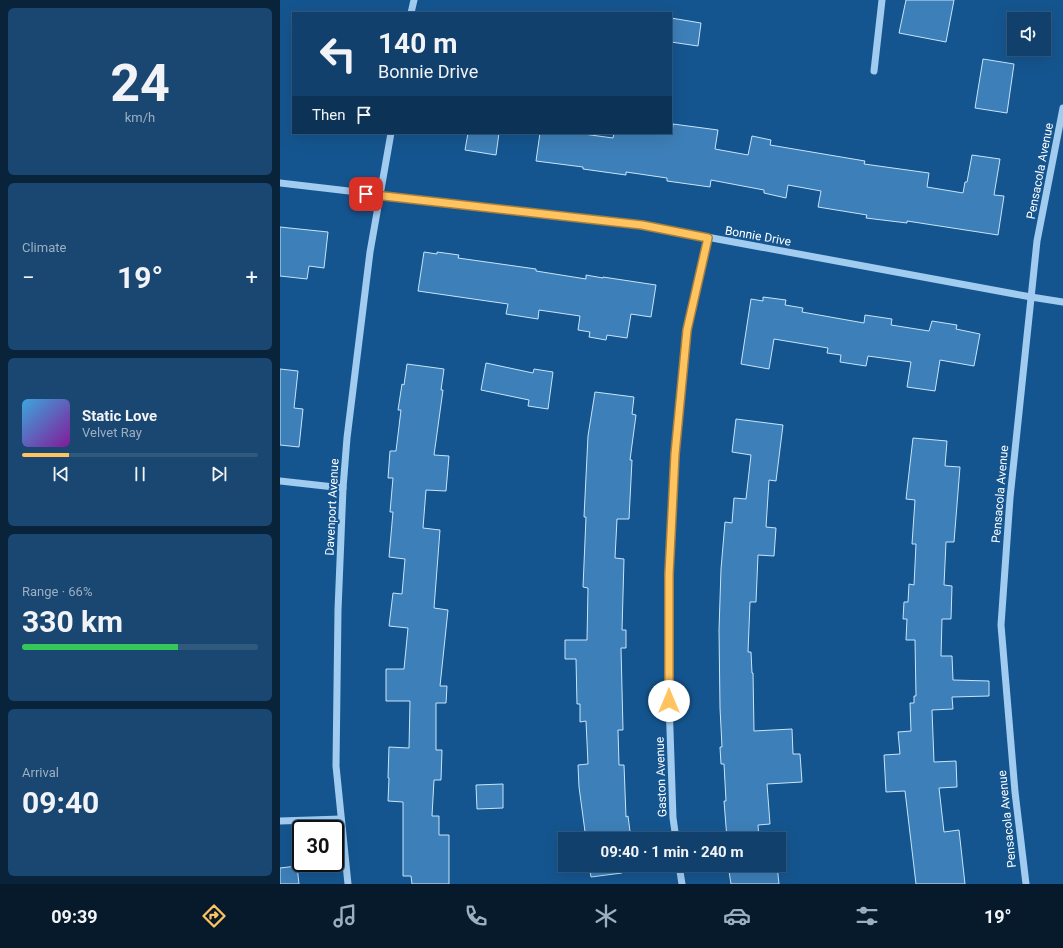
<!DOCTYPE html>
<meta charset="utf-8">
<style>
body{margin:0;font-family:Roboto,sans-serif;background:#194771;color:#f1f3f6;height:100vh;display:flex;flex-direction:column;font-size:15px;white-space:nowrap}
*{box-sizing:border-box;margin:0}
p{font-size:13px;color:#9cafc1}
.icon{flex:none;width:22px;height:22px;fill:none;stroke:currentColor;stroke-width:2;stroke-linecap:round;stroke-linejoin:round}
.map{position:relative;flex:1;overflow:hidden}
.side{display:flex;flex-direction:column;gap:8px;padding:8px;background:#09233b;width:280px}
.side>*{flex:none}
.hud{position:absolute;left:12px;top:12px;width:380px;height:122px;border-radius:0px;box-shadow:0 4px 16px #0002,0 0 0 1px #30597e;background:#10406b;color:#f1f3f6;overflow:hidden}
.tools{position:absolute;left:727px;top:12px;display:grid;gap:8px}
.tools a{display:grid;place-items:center;width:44px;height:44px;border-radius:0px;background:#10406b;box-shadow:0 4px 16px #0002,0 0 0 1px #30597e;font-size:20px}
.speed{position:absolute;left:12px;top:820px;display:flex;gap:8px;font-size:20px;font-weight:700;text-align:center}
.speed>*{display:grid;place-content:center;width:52px;height:52px;border-radius:50%;background:#10406b;box-shadow:0 4px 16px #0002,0 0 0 1px #30597e;line-height:1}
.speed .limit{border:2px solid #111;border-radius:6px;background:#fff;color:#111}
.pin{position:absolute;display:grid;place-items:center;width:34px;height:34px;color:#fff;margin:-17px;border-radius:8px;box-shadow:0 2px 6px #0006}
.me{position:absolute;width:44px;margin:-22px;rotate:0deg;stroke-linejoin:round;filter:drop-shadow(0 0 3px #0008)}
.turn{display:flex;align-items:center;gap:14px;height:84px;padding:0 20px;font-size:18px}
.turn .icon{width:52px;height:52px;stroke-width:2.5}
.turn b{display:block;font-size:28px;line-height:34px}
.then{display:flex;align-items:center;height:38px;padding:0 20px;background:#0003;gap:8px;font-size:15px}
.big{font-size:30px;font-weight:700;line-height:1.1}
.side .card{flex:1;display:flex;flex-direction:column;justify-content:center;gap:6px;min-width:0;padding:0 14px;border-radius:6px;background:#194771}
.side .dial{align-items:center;gap:0}
.dial b{font-size:52px;line-height:1}
.song{display:flex;align-items:center;gap:12px}
.cover{width:48px;height:48px;border-radius:6px;background:linear-gradient(135deg,hsl(200 70% 55%),hsl(290 70% 35%))}
.played{height:4px;border-radius:2px;background:linear-gradient(90deg,#ffc360 20%,#30597e 20%)}
.keys{display:flex;justify-content:space-around;direction:ltr}
.heat{display:flex;justify-content:space-between;align-items:center;font-size:22px;direction:ltr}
.charge{height:6px;border-radius:3px;background:linear-gradient(90deg,#34c759 66%,#30597e 0)}
.trip{position:absolute;left:278px;top:832px;width:228px;height:40px;border-radius:0px;background:#10406b;box-shadow:0 4px 16px #0002,0 0 0 1px #30597e;font-weight:700;line-height:40px;text-align:center}
.dock{display:flex;height:64px;justify-content:space-around;align-items:center;background:#061a2b;color:#9cafc1}
.dock .icon{width:28px;height:28px}
.dock .on{color:#ffc360}
.dock b{font-size:18px;color:#f1f3f6}
main{display:flex;flex:1;min-height:0}
.map>svg:first-child{display:block}
.building{fill:#3d7fb8;stroke:#c7e4fb}
.lines{fill:none;stroke-linecap:round;stroke-linejoin:round}
.minor{stroke:#a1ccf0;stroke-width:7}
.route-casing{stroke:#a67f3e;stroke-width:10}
.route{stroke:#ffc360;stroke-width:7}
.labels{text-anchor:middle;stroke-width:4;stroke-linejoin:round;paint-order:stroke}
.street-label{font-size:12px;fill:#fff;stroke:#15558f}
</style>
<main>
<section class="side">
<div class="card dial"><b>24</b><p>km/h</p></div>
<div class="card"><p>Climate</p>
<div class="heat"><a>−</a><b class="big">19°</b><a>+</a></div>
</div>
<div class="card">
<div class="song"><i class="cover"></i><div><b>Static Love</b><p>Velvet Ray</p></div></div>
<div class="played"></div>
<div class="keys"><svg class="icon" aria-label="previous" viewBox="0 0 24 24"><path d="M18 5L8 12l10 7zM5 5v14"/></svg><svg class="icon" aria-label="pause" viewBox="0 0 24 24"><path d="M8 5v14M16 5v14"/></svg><svg class="icon" aria-label="next" viewBox="0 0 24 24"><path d="M6 5l10 7-10 7zM19 5v14"/></svg></div>
</div>
<div class="card"><p>Range · 66%</p><b class="big">330 km</b><div class="charge"></div></div>
<div class="card"><p>Arrival</p><b class="big">09:40</b></div>
</section>
<div class="map">
<svg width="783" height="884" viewBox="0 0 783 884">
<rect width="100%" height="100%" fill="#15558f"/>
<g class="building">
<polygon points="626,0 674,0 666,42 619,33"/>
<polygon points="391,18 421,23 418,46 391,42"/>
<polygon points="703,59 734,64 727,113 695,108"/>
<polygon points="393,124 438,130 435,149 468,155 472,136 491,140 490,145 585,161 584,164 649,173 647,187 683,193 685,182 687,182 692,155 720,159 714,195 724,196 718,235 627,221 627,223 586,218 587,215 538,207 541,191 508,185 506,198 484,193 484,190 431,180 430,187 387,181 387,178 346,172 346,175 303,169 303,167 256,161 260,133 296,133 333,138 334,133 392,133"/>
<polygon points="188,133 219,133 216,155 185,150"/>
<polygon points="0,227 48,232 44,268 29,266 27,279 0,276"/>
<polygon points="144,252 157,254 157,252 179,255 178,258 256,269 256,271 306,279 306,275 323,278 323,277 376,285 371,317 351,314 347,338 327,335 326,340 309,337 310,332 298,330 300,316 259,310 258,319 226,314 228,304 138,291"/>
<polygon points="483,297 506,300 505,305 523,308 522,312 584,323 585,315 612,319 611,325 649,331 652,321 677,325 676,329 700,334 694,366 660,360 655,391 627,387 631,362 588,356 586,366 560,362 561,355 547,353 548,348 494,339 489,369 461,364 471,299 483,301"/>
<polygon points="206,363 253,373 254,369 273,372 268,409 248,406 249,400 201,390"/>
<polygon points="127,364 164,369 161,390 163,390 154,455 169,456 166,491 146,490 143,528 160,530 154,608 168,610 160,686 167,686 166,703 156,703 156,750 162,750 161,780 154,780 152,816 159,816 159,835 169,835 169,884 132,884 131,876 123,876 123,802 108,801 109,778 108,778 109,747 129,748 130,701 106,701 106,669 124,669 128,628 109,626 113,593 122,594 125,559 109,557 113,512 110,512 113,478 108,478 110,451 116,451 121,410 118,410 122,384 124,385"/>
<polygon points="0,369 18,371 14,408 23,409 19,447 0,445"/>
<polygon points="315,392 354,397 352,414 356,415 350,460 352,460 349,519 337,519 335,558 344,559 342,630 346,630 346,648 341,648 343,730 338,730 339,765 344,765 346,817 348,816 351,839 306,839 299,787 298,765 308,764 306,721 300,722 300,704 297,704 296,659 285,659 285,640 307,640 308,588 303,587 306,517 304,517 308,436"/>
<polygon points="456,419 503,425 496,481 489,480 486,527 496,528 494,556 478,555 476,602 470,602 468,652 471,652 472,673 473,673 474,731 512,729 513,754 520,754 522,782 487,784 490,824 478,825 479,839 447,839 444,801 446,801 444,764 441,764 440,747 442,747 440,708 439,630 441,569 445,522 452,523 454,498 466,499 471,455 452,452"/>
<polygon points="633,438 667,441 665,466 680,467 674,542 666,542 664,585 672,586 671,619 662,619 661,656 672,656 673,680 709,681 709,696 672,697 673,709 652,710 654,762 676,761 677,787 659,788 664,832 679,830 685,884 636,884 625,791 606,792 604,755 620,754 618,732 631,731 630,703 634,703 634,696 636,696 635,640 626,640 627,619 623,619 624,602 628,602 629,584 634,585 636,544 632,544 635,500 626,499"/>
<polygon points="223,784 223,808 197,809 196,785"/>
<polygon points="309,865 341,865 342,873 311,877"/>
<polygon points="448,865 497,865 499,884 451,884"/>
<polygon points="17,866 19,884 0,884 0,868"/>
</g>
<g class="lines">
<g class="minor">
<polyline points="131,13 134,0"/>
<polyline points="594,71 602,0"/>
<polyline points="0,183 362,225 751,297 783,302"/>
<polyline points="0,481 63,488"/>
<polyline points="0,821 61,819"/>
<polyline points="396,839 393,818 389,701 389,574 395,454 407,330 428,238"/>
<polyline points="399,865 402,884"/>
<polyline points="68,884 56,766 58,610 63,488 67,438 90,252 111,133"/>
<polyline points="746,884 735,792 721,625 730,498 757,241 783,108"/>
</g>
</g>
<g class="lines">
<defs>
<polyline id="route" points="86,194 362,225 428,238 407,330 395,454 389,574 389,701"/>
</defs>
<use href="#route" class="route-casing"/>
<use href="#route" class="route"/>
</g>
<g class="labels">
<g class="street-label">
<text transform="translate(760 171) rotate(-79)" y="4">Pensacola Avenue</text>
<text transform="translate(478 236) rotate(10)" y="4">Bonnie Drive</text>
<text transform="translate(720 494) rotate(-85)" y="4">Pensacola Avenue</text>
<text transform="translate(52 507) rotate(-87)" y="4">Davenport Avenue</text>
<text transform="translate(381 777) rotate(-92)" y="4">Gaston Avenue</text>
<text transform="translate(727 819) rotate(-96)" y="4">Pensacola Avenue</text>
</g>
</g>
</svg>
<div class="tools">
<a><svg class="icon" aria-label="sound" viewBox="0 0 24 24"><path d="M4 9h4l5-4v14l-5-4H4zM17 9q2 3 0 6"/></svg></a>
</div>
<div class="speed"><div class="limit">30</div></div>
<div class="pin" style="left:86px;top:194px;background:#d93025"><svg class="icon" aria-label="arrive" viewBox="0 0 24 24"><path d="M6 21V4h12l-3 4 3 4H6"/></svg></div>
<svg class="me" style="left:389px;top:701px" viewBox="-20 -20 40 40"><circle r="19" fill="#fff"/><path d="M0-13L10 11 0 6-10 11z" fill="#ffc360"/></svg>
<div class="trip">09:40 · 1 min · 240 m</div>
<div class="hud">
<div class="turn"><svg class="icon" aria-label="left" viewBox="0 0 24 24"><path d="M17 20v-9H6M10 6l-5 5 5 5"/></svg><div><b>140 m</b>Bonnie Drive</div></div>
<div class="then">Then<svg class="icon" aria-label="arrive" viewBox="0 0 24 24"><path d="M6 21V4h12l-3 4 3 4H6"/></svg></div>
</div>
</div>
</main>
<nav class="dock">
<b>09:39</b>
<svg class="icon on" aria-label="directions" viewBox="0 0 24 24"><path d="M12 3l9 9-9 9-9-9zM9 14v-3h6M13 9l2 2-2 2"/></svg>
<svg class="icon" aria-label="music" viewBox="0 0 24 24"><path d="M9 18V5l10-2v13"/><circle cx="6" cy="18" r="3"/><circle cx="16" cy="16" r="3"/></svg>
<svg class="icon" aria-label="phone" viewBox="0 0 24 24"><path d="M5 4h4l2 5-3 2q2 4 5 5l2-3 5 2v4C11 20 4 13 5 4z"/></svg>
<svg class="icon" aria-label="climate" viewBox="0 0 24 24"><path d="M12 3v18M4 7l16 10M4 17L20 7"/></svg>
<svg class="icon" aria-label="car" viewBox="0 0 24 24"><path d="M5 17H2v-5l4-1 3-4h7l3 4 3 1v5h-3M9 17h6M6 11h13"/><circle cx="7" cy="17" r="2"/><circle cx="17" cy="17" r="2"/></svg>
<svg class="icon" aria-label="filters" viewBox="0 0 24 24"><path d="M4 7h16M4 17h16"/><circle cx="9" cy="7" r="2"/><circle cx="15" cy="17" r="2"/></svg>
<b>19°</b>
</nav>
